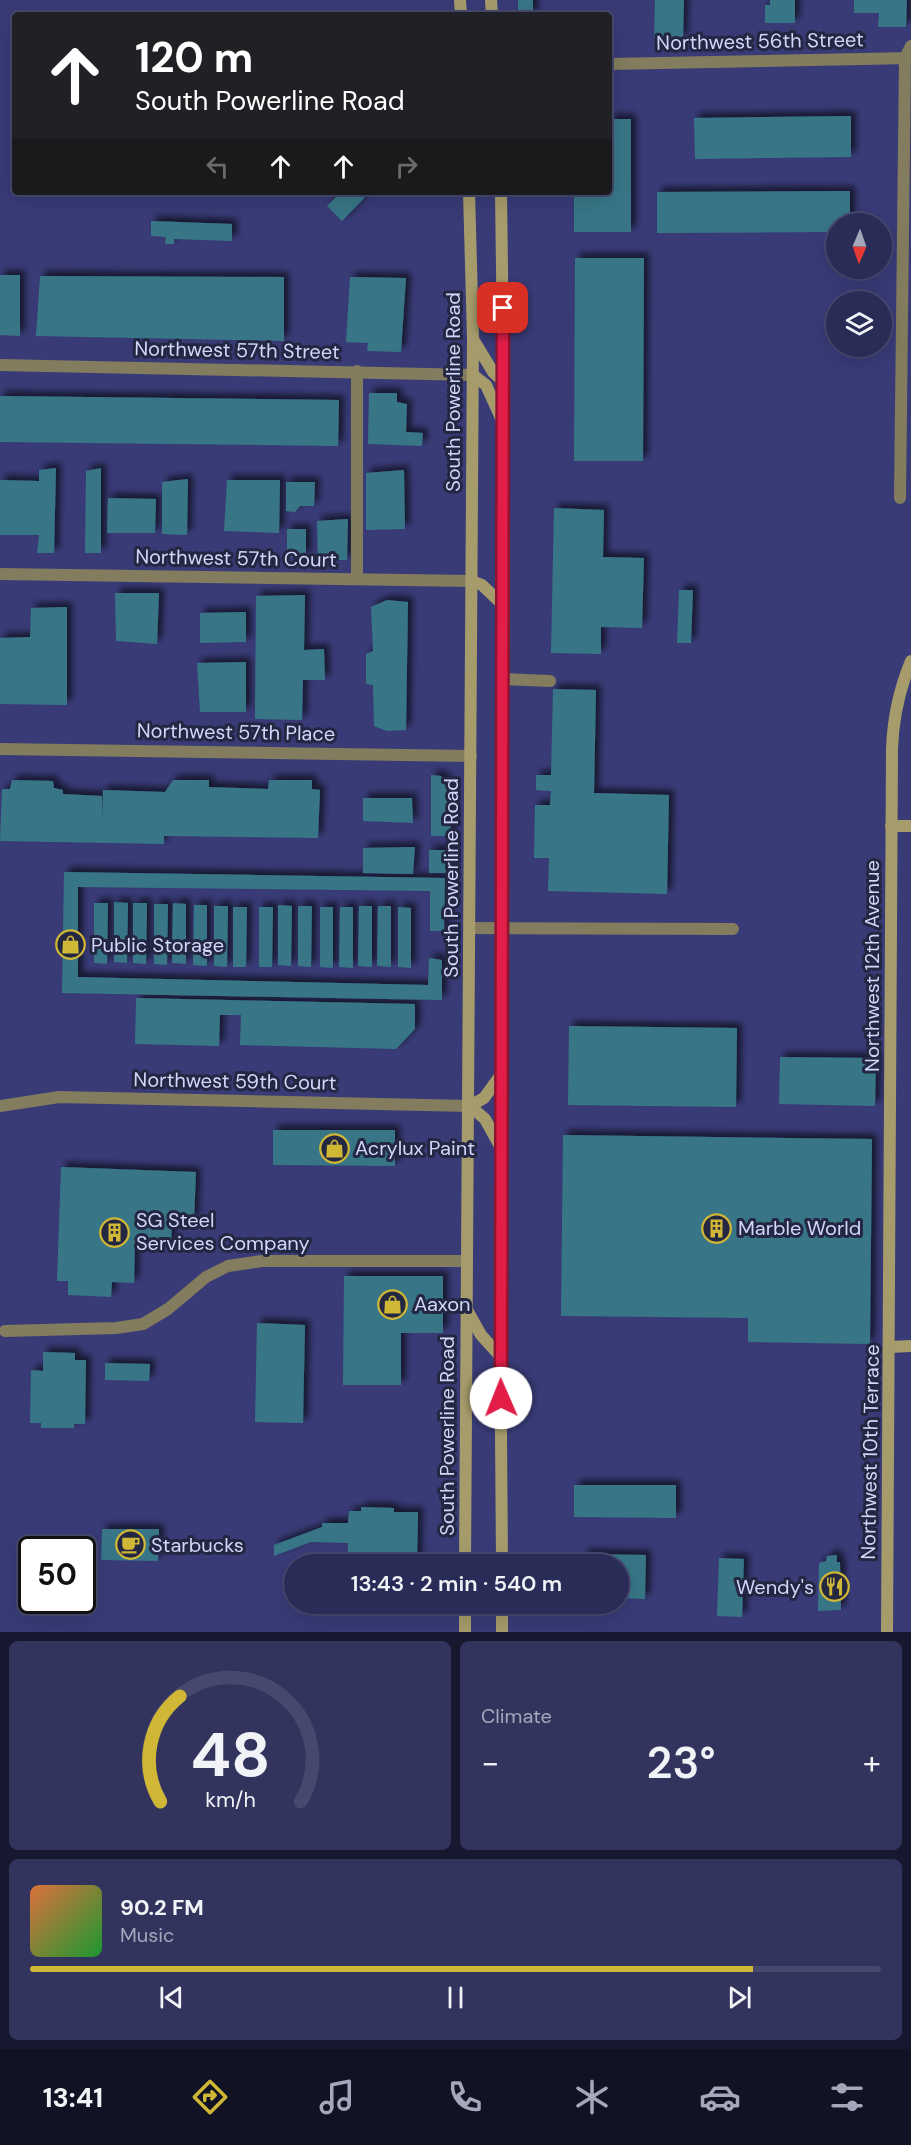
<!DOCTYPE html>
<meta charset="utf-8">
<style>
body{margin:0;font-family:"DM Sans",sans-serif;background:#32345e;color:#f1f3f6;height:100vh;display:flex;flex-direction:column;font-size:22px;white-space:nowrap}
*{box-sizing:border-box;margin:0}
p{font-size:20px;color:#a5a7ba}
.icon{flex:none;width:33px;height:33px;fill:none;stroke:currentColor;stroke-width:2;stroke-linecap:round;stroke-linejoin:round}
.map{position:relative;height:1632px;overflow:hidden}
.details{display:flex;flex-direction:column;gap:9px;padding:9px;background:#171830;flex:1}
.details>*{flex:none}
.top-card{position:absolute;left:12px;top:12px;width:600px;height:183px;border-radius:6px;box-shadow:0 6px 24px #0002,0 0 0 2px #46486e;background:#202124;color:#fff;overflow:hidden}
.needle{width:39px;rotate:182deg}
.fabs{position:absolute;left:826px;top:213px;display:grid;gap:12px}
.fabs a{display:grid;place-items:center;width:66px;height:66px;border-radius:50%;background:#2a2c58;box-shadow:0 6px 24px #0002,0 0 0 2px #46486e;font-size:30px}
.speed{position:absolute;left:18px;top:1536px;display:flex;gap:12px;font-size:30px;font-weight:700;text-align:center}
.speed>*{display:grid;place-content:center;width:78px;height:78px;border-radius:50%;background:#2a2c58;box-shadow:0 6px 24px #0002,0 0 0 2px #46486e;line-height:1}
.speed .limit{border:3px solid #111;border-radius:9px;background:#fff;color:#111}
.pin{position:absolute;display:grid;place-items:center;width:51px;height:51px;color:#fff;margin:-26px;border-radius:12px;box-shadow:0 3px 9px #0006}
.me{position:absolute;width:66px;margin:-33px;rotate:359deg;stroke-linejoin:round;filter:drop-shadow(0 0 4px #0008)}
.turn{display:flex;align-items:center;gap:21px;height:126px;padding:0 24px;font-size:27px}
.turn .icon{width:78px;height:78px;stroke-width:2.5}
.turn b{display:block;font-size:42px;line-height:51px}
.lanes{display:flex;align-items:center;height:57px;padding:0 24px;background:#0003;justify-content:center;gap:30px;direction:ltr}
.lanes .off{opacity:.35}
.big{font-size:45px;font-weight:600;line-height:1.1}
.details .tile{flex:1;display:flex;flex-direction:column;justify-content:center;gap:9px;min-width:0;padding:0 21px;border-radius:9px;background:#32345e}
.details .dial{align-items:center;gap:0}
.dial svg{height:156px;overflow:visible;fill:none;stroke:#46486e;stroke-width:7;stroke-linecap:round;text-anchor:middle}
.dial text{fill:#f1f3f6;stroke:none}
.song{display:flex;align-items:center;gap:18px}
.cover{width:72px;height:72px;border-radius:9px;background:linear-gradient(135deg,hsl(20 70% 55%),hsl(130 70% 35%))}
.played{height:6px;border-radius:3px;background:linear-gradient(90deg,#d0b736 85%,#46486e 85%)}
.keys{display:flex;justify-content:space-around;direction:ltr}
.heat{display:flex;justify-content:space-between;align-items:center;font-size:33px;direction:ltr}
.details .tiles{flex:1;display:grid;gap:9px;grid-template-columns:1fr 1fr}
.tile:last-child{grid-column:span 2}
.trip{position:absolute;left:284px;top:1554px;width:345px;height:60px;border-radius:30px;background:#2a2c58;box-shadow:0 6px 24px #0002,0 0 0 2px #46486e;font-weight:600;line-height:60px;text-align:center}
.tabs{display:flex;height:96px;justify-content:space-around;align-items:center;background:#111223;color:#a5a7ba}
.tabs .icon{width:42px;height:42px}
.tabs .current{color:#d0b736}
.tabs b{font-size:27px;color:#f1f3f6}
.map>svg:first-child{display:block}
.building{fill:#397687;filter:url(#shadow)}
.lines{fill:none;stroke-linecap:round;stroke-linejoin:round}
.street{stroke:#837c5e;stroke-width:12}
.secondary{stroke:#a69c6b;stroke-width:12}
.route-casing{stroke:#92132f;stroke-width:15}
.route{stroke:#e11d48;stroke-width:10}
.labels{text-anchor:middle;stroke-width:6;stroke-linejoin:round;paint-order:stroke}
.street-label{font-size:20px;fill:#d1d7fb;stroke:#242742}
.poi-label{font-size:20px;fill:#d1d7fb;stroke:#242742;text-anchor:start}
</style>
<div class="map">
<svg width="911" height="1632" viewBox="0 0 911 1632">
<defs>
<filter id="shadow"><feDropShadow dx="5" dy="-5" stdDeviation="3" flood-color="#0009"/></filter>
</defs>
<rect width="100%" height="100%" fill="#383b76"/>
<g class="building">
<rect x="518" y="0" width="15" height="15"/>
<polygon points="655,0 684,0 683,39 654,39"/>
<polygon points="770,0 795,0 795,23 765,23 765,5 770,5"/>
<polygon points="854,0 907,0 906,27 878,27 879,13 854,13"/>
<polygon points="851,116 851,157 695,159 694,118"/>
<polygon points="609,119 631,119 631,232 574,232 574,192 609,192"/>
<polygon points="850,191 850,224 837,224 837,232 657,233 657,192"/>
<polygon points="341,192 370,192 342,221 327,206"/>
<polygon points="151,221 232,224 232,241 174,239 174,244 165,244 166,237 151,236"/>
<polygon points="575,258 644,258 643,461 574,461"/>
<polygon points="0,275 20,275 20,336 0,335"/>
<polygon points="40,276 284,277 284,341 36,336"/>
<polygon points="350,277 406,278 401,352 367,351 368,343 346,342"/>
<polygon points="369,393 397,393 397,402 407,404 406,432 423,433 422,446 368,444"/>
<polygon points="0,396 339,400 338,446 0,442"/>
<polygon points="56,468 54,553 37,553 39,535 0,535 0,480 39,481 39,470"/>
<polygon points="101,468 101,553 85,553 86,471"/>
<polygon points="404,470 405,529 366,530 366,473"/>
<polygon points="188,479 187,535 162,534 162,482"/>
<polygon points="227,480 280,480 279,533 224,531"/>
<polygon points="286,482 315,482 314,506 300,506 295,512 286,511"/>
<polygon points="108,498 156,499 155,533 107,533"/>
<polygon points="554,508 604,510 603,557 644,558 642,628 601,627 601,654 551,653"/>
<polygon points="348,519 347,560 318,560 317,521"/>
<rect x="287" y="529" width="19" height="28"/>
<polygon points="679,590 693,590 691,643 677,643"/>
<polygon points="115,593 159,593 157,644 116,641"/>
<polygon points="305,595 304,650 324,649 325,680 303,680 302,720 255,719 256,596"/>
<polygon points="387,600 408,602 406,730 387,731 374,726 373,685 366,684 366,654 373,651 371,607"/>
<polygon points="67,607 67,705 0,704 0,638 30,637 31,608"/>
<polygon points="246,612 246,642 200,643 200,613"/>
<polygon points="246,662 246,712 200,712 197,663"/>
<polygon points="553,689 596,690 594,793 669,795 667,894 548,891 549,858 534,858 535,805 550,805 551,791 536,790 536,775 551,775"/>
<polygon points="431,775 441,776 450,786 451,836 431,836"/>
<polygon points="12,780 53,781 54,788 63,790 63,794 102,796 102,822 103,790 165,792 173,780 209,780 209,787 268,789 269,780 312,780 312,789 320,790 318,838 164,836 164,844 0,841 2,789 10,789"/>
<polygon points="363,798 412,798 413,823 363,821"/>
<polygon points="415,847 413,874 363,873 363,848"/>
<rect x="429" y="850" width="21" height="23"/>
<polygon points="64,872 445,878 444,931 430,931 430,891 78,887 78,977 428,985 429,958 442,960 442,1000 62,993"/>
<polygon points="114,902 128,903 127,963 114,962"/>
<polygon points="94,903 108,903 107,964 94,963"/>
<polygon points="133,903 147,903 146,964 133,963"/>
<polygon points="173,903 186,904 186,964 172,963"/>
<polygon points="154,904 168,904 167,965 154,964"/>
<polygon points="194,905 207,905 207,966 193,965"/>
<polygon points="278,905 292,906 291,966 278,965"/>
<polygon points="214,906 228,906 227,967 214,966"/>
<polygon points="298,906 312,906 311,967 298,966"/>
<polygon points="359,906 372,906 372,967 358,966"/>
<polygon points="378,906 391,906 391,967 377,966"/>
<polygon points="233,907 247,907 246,967 233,967"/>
<polygon points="259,907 273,907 272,967 259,967"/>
<polygon points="320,907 333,907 333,968 320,967"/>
<polygon points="340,907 353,907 353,968 339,967"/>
<polygon points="398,907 411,908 411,968 398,967"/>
<polygon points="136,998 415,1004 415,1029 396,1049 240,1045 241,1015 220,1015 219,1046 135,1044"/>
<polygon points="569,1026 737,1028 736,1107 568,1105"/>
<polygon points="780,1057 876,1058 875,1106 779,1104"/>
<polygon points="273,1130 395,1130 395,1166 273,1165"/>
<polygon points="563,1135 872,1139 870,1344 748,1342 748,1318 561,1316"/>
<polygon points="61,1167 196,1172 194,1220 172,1219 171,1245 135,1244 134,1283 112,1282 111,1297 68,1295 68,1281 57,1281"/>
<polygon points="344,1276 443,1276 443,1333 401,1333 401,1385 343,1385"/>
<polygon points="257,1323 305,1325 303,1423 255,1422"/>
<polygon points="43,1352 75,1353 75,1360 86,1360 85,1424 74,1424 74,1428 41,1428 41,1423 30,1423 31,1370 43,1371"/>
<polygon points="105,1363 150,1364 149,1381 105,1380"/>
<polygon points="574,1485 676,1485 676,1518 574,1517"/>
<polygon points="361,1507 394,1508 394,1512 418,1512 417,1564 347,1564 348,1543 311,1542 274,1556 274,1545 322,1527 322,1523 348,1523 349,1511 361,1511"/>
<polygon points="102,1529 159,1529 158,1561 101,1560"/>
<polygon points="583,1554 646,1555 645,1599 618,1598 618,1564 583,1564"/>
<polygon points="837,1555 837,1562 840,1562 841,1610 818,1611 819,1563 826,1561 827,1556"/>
<polygon points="719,1558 744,1559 742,1617 717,1616"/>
</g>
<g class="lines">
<g class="street">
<polyline points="609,64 911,58"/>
<polyline points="0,365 473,375"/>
<polyline points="357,371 357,579"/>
<polyline points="900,498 905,58 911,46"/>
<polyline points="0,574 472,581"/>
<polyline points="503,679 550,681"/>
<polyline points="0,749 471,756"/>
<polyline points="470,928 733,929"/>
<polyline points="0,1106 59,1097 470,1106"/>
<polyline points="5,1331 116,1328 143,1324 168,1309 206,1277 228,1266 262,1261 467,1261"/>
</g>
<g class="secondary">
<polyline points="460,0 461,15"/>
<polyline points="491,0 492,15"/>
<polyline points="501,192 504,425 500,1302 502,1564"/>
<polyline points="473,339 493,372 504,382"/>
<polyline points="473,375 486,385 501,418"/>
<polyline points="472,581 482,585 503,605"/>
<polyline points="891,826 911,826"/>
<polyline points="470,1106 485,1119 500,1146"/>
<polyline points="470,1106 484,1098 500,1076"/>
<polyline points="467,1310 481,1335 501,1357"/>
<polyline points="890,1347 911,1346"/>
<polyline points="465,1564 473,338 469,192"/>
<polyline points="465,1604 465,1632"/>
<polyline points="502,1632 502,1604"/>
<path d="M887 1632 892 749C893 718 899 690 911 661"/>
</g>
</g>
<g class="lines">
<defs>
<polyline id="route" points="501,1398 503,308"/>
</defs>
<use href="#route" class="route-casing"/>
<use href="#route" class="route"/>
</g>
<defs>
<symbol id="shop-ring" viewBox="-11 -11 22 22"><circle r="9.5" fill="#242742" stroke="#d0b736" stroke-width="1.5"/><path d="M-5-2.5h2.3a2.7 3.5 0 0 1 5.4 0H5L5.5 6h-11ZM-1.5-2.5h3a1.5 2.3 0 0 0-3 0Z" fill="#d0b736"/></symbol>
<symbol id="building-ring" viewBox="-11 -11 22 22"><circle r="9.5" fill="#242742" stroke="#d0b736" stroke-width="1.5"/><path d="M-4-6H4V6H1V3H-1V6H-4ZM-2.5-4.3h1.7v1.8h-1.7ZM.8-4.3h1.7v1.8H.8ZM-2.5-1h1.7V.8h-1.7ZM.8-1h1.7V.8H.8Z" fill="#d0b736"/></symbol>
<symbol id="cafe-ring" viewBox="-11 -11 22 22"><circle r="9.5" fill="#242742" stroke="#d0b736" stroke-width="1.5"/><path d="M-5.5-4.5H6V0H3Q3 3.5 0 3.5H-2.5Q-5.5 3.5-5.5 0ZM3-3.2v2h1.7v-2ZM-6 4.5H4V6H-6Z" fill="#d0b736"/></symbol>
<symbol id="restaurant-ring" viewBox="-11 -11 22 22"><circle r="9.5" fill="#242742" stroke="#d0b736" stroke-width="1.5"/><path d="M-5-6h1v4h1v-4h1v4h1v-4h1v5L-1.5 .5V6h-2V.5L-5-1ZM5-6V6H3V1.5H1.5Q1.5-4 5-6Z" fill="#d0b736"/></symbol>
</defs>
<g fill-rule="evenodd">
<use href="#shop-ring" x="54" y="928" width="33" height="33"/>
<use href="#shop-ring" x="318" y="1132" width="33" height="33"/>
<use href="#building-ring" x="700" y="1212" width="33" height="33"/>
<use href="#building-ring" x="98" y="1216" width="33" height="33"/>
<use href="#shop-ring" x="376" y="1288" width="33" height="33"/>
<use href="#cafe-ring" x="114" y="1528" width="33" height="33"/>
<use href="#restaurant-ring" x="818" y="1570" width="33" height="33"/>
</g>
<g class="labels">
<g class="street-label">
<text transform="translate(760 41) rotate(-1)" y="7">Northwest 56th Street</text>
<text transform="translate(237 350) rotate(1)" y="7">Northwest 57th Street</text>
<text transform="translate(453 392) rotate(-90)" y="7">South Powerline Road</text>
<text transform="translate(236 558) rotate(1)" y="7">Northwest 57th Court</text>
<text transform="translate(236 732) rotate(1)" y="7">Northwest 57th Place</text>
<text transform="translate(451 878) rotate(-90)" y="7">South Powerline Road</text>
<text transform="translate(872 966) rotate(-90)" y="7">Northwest 12th Avenue</text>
<text transform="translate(235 1081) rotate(1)" y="7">Northwest 59th Court</text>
<text transform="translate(447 1436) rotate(-90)" y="7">South Powerline Road</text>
<text transform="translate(870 1452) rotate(-89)" y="7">Northwest 10th Terrace</text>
</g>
<g class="poi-label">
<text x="91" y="952">Public Storage</text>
<text x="355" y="1155">Acrylux Paint</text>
<text x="136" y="1227">SG Steel<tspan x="136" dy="23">Services Company</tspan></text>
<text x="738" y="1235">Marble World</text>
<text x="414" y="1311">Aaxon</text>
<text x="151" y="1552">Starbucks</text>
<text x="814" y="1594" text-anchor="end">Wendy's</text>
</g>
</g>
</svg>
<div class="fabs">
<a><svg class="needle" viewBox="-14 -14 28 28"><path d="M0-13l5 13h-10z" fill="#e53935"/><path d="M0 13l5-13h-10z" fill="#a5a7ba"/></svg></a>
<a><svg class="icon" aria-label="layers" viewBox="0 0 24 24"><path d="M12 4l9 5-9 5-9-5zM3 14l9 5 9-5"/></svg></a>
</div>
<div class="speed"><div class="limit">50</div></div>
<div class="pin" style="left:503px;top:308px;background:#d93025"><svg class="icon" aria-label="arrive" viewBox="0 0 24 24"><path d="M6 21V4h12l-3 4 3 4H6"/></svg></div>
<svg class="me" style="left:501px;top:1398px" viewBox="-20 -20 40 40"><circle r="19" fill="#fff"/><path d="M0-13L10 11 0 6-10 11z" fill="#e11d48"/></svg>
<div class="trip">13:43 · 2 min · 540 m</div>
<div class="top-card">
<div class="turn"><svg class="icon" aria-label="ahead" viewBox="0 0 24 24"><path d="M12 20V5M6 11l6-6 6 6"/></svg><div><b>120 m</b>South Powerline Road</div></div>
<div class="lanes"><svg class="icon off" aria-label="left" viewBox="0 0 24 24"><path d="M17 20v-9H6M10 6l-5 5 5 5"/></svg><svg class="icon" aria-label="ahead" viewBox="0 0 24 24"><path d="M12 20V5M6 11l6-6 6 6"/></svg><svg class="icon" aria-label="ahead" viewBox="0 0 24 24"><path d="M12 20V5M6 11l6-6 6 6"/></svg><svg class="icon off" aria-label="right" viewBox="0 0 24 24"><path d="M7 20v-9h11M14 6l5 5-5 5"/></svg></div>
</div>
</div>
<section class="details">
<div class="tiles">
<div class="tile dial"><svg viewBox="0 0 100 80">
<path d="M14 69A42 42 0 1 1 86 69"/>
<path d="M14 69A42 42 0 0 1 24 15" stroke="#d0b736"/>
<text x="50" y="56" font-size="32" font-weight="700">48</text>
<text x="50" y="72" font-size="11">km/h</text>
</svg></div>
<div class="tile"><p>Climate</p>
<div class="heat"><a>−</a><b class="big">23°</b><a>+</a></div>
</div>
<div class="tile">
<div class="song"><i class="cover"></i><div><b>90.2 FM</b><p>Music</p></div></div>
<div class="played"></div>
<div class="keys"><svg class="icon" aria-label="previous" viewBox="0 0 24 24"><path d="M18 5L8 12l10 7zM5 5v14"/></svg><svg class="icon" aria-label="pause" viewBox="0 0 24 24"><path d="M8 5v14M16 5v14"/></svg><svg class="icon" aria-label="next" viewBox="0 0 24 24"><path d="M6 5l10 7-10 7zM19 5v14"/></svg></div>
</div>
</div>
</section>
<nav class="tabs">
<b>13:41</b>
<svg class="icon current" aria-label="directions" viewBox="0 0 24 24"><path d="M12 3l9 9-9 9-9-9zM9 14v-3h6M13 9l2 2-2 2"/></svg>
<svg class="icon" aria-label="music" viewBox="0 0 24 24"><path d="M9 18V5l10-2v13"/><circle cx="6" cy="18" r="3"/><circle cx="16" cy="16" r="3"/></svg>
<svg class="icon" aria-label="phone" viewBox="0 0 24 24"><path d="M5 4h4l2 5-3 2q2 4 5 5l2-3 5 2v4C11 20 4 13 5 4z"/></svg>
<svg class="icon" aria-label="climate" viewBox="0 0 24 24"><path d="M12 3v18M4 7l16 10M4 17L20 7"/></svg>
<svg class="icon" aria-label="car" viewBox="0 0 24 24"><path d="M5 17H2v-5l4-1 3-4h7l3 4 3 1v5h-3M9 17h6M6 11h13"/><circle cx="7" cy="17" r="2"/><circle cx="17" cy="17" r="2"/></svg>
<svg class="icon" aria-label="filters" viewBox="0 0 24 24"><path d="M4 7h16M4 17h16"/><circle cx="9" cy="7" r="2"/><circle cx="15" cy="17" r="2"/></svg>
</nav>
